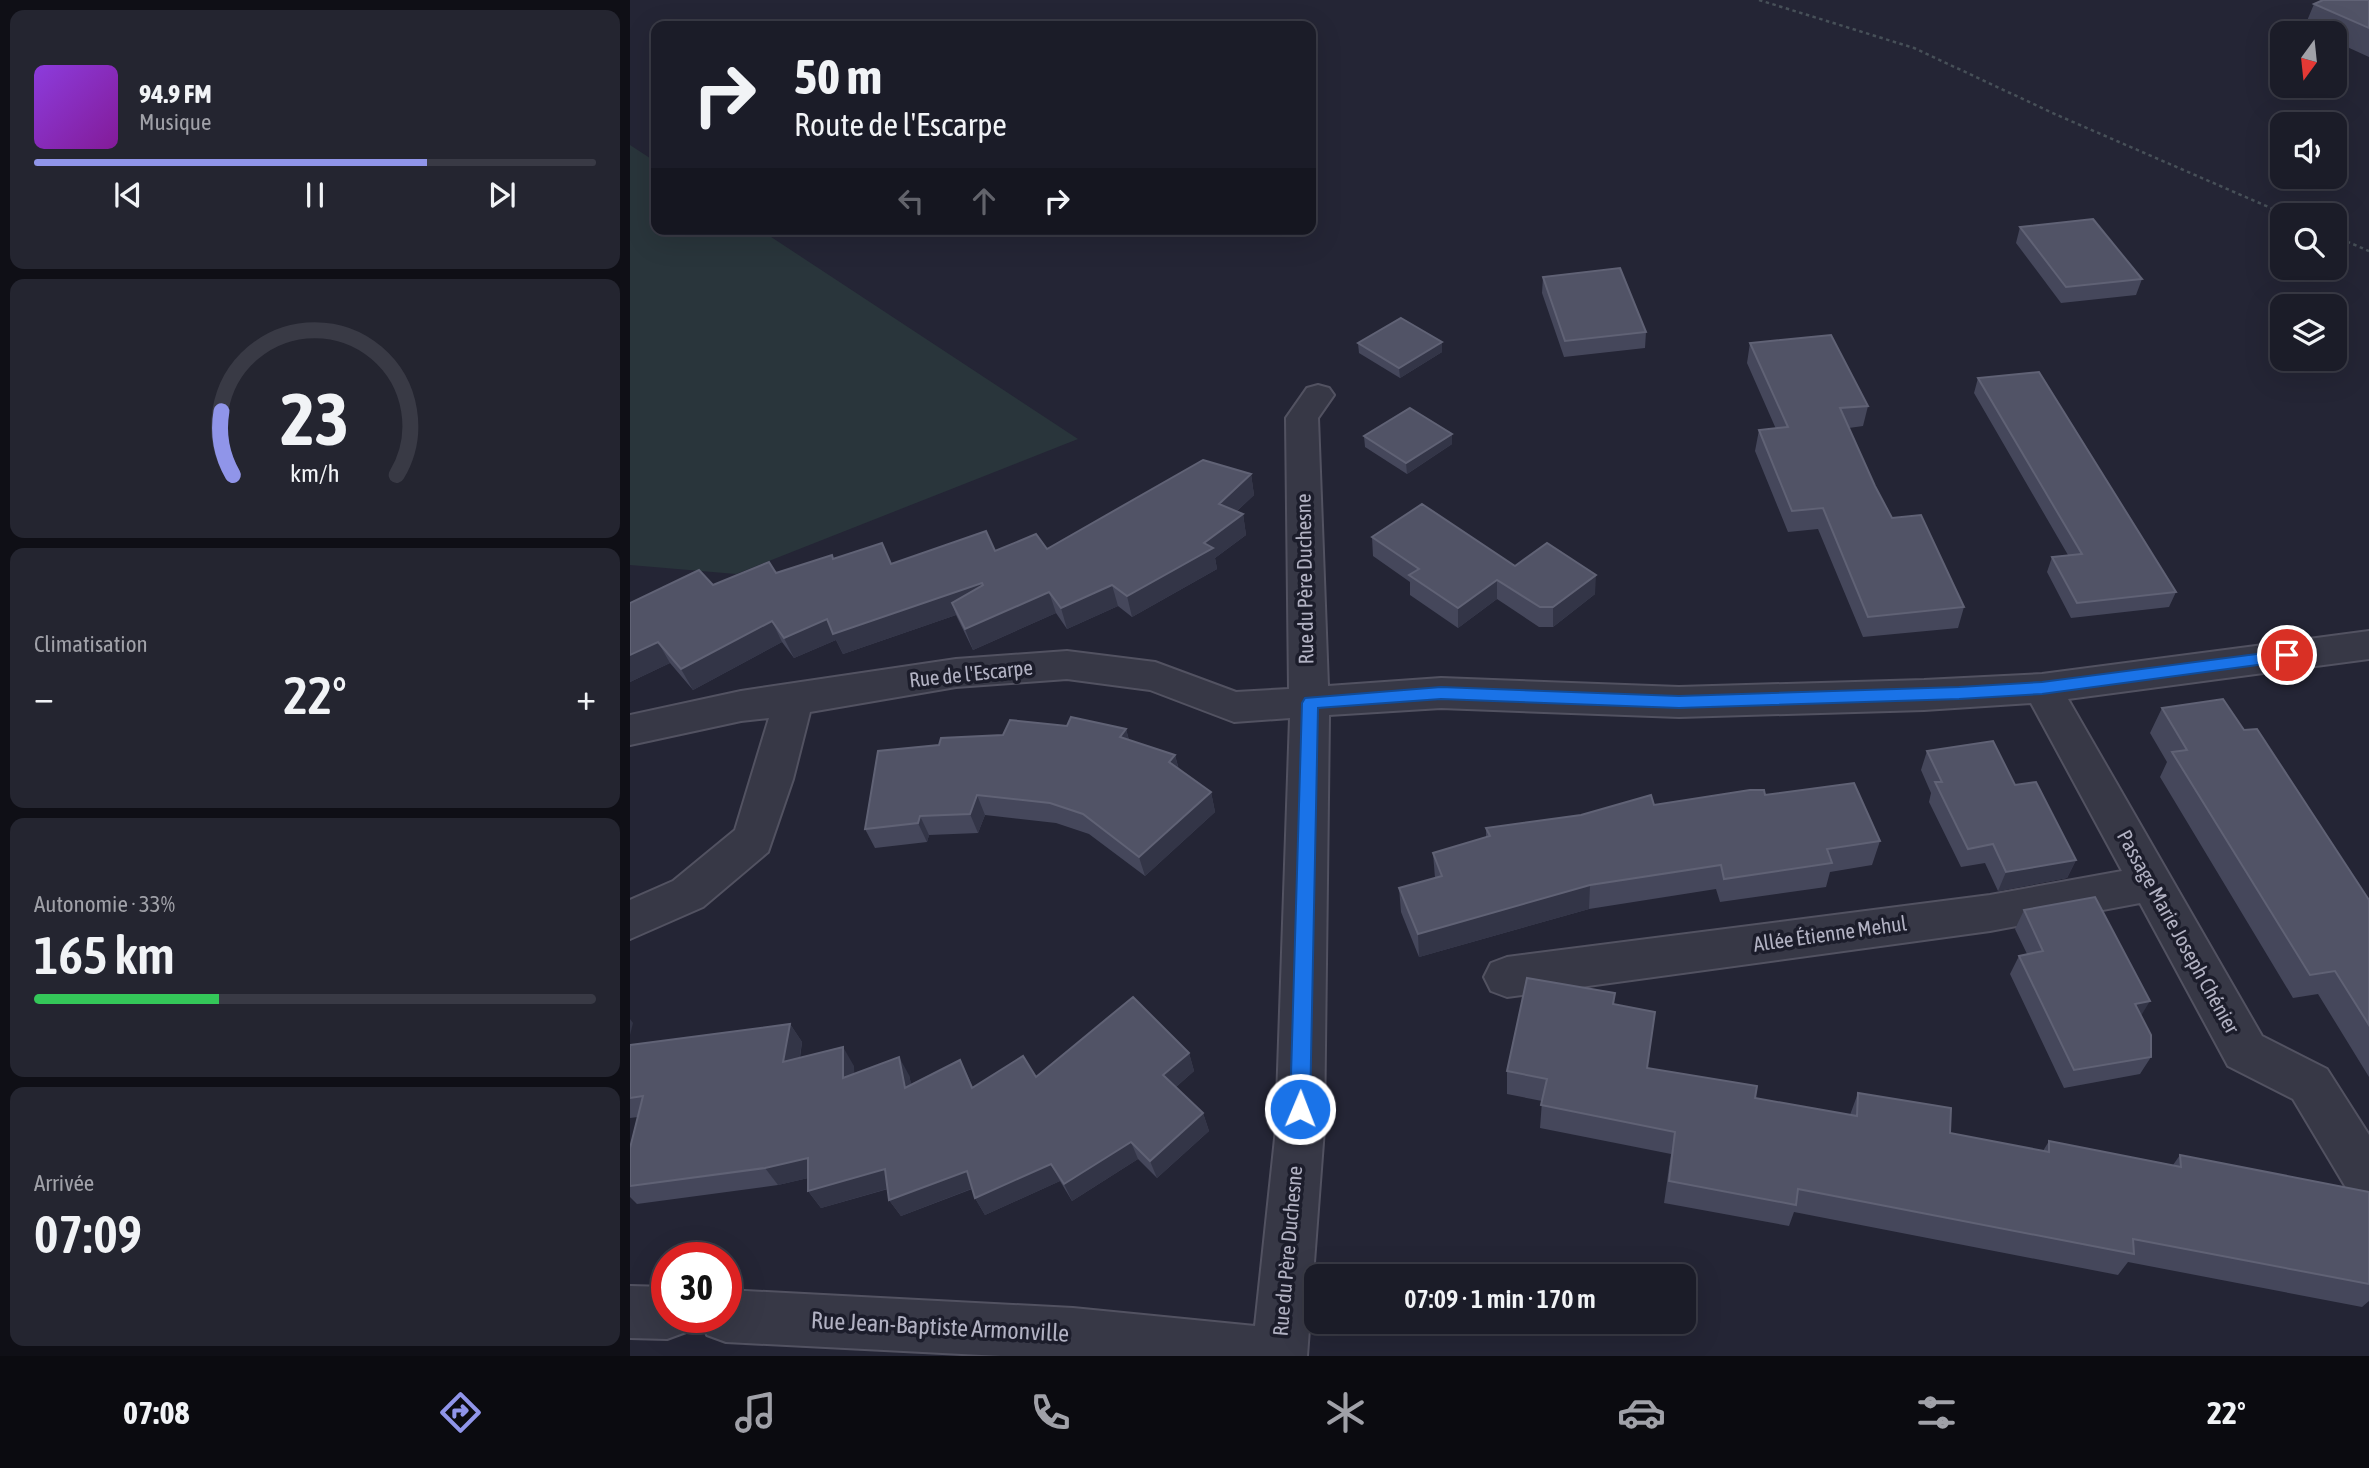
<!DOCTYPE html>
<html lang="fr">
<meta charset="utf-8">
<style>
body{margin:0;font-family:"Asap Condensed",sans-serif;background:#242530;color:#f1f3f6;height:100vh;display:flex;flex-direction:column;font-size:26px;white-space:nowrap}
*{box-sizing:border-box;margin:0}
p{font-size:23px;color:#a0a1a8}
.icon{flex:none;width:38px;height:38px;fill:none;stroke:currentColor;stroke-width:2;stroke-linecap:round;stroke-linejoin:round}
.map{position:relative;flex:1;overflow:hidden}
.sheet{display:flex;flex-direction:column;gap:10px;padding:10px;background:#0f0f16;width:630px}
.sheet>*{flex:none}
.guide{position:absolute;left:21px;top:21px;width:665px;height:214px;border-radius:14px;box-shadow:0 7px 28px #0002,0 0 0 2px #393a45;background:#1b1c28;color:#f1f3f6;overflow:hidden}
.needle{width:46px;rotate:195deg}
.controls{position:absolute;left:1640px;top:21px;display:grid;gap:14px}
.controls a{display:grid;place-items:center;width:77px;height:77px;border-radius:14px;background:#1b1c28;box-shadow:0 7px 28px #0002,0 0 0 2px #393a45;font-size:35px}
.speed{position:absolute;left:21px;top:1242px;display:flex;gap:14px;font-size:35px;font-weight:700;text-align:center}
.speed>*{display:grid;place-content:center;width:91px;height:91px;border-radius:50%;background:#1b1c28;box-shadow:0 7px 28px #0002,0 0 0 2px #393a45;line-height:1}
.speed .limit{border:10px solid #d22;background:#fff;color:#111}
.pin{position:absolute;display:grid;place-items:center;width:60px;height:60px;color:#fff;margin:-30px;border:4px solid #fff;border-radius:50%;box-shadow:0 2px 7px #0007}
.me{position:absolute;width:77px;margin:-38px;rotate:1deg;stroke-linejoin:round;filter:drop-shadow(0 0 5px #0008)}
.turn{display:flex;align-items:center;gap:24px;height:147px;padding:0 28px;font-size:32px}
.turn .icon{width:91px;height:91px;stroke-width:2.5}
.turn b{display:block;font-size:49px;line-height:60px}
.lanes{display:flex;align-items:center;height:66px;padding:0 28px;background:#0003;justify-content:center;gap:35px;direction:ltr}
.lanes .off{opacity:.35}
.big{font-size:52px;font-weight:600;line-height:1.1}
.sheet .tile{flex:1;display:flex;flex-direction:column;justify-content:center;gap:10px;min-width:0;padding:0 24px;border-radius:14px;background:#242530}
.sheet .dial{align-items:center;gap:0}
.dial svg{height:182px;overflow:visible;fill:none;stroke:#393a45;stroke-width:7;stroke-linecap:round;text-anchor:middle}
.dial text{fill:#f1f3f6;stroke:none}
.song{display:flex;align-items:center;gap:21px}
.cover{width:84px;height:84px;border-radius:10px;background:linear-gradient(135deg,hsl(270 70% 55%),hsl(290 70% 35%))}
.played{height:7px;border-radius:4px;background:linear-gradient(90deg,#9095e9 70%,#393a45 70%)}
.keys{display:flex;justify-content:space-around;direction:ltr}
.heat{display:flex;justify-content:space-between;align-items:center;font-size:38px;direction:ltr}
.charge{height:10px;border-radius:5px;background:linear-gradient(90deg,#34c759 33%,#393a45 0)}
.trip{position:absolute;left:674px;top:1264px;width:392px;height:70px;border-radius:14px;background:#1b1c28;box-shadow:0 7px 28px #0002,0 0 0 2px #393a45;font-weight:600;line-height:70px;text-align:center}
.menu{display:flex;height:112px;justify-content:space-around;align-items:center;background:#0b0b10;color:#a0a1a8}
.menu .icon{width:49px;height:49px}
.menu .on{color:#9095e9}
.menu b{font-size:32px;color:#f1f3f6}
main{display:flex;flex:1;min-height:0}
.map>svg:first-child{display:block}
.green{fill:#29353b}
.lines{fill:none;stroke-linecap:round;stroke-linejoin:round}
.minor-casing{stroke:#525261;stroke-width:4}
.path{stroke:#475058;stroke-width:2.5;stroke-dasharray:3.5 3.5;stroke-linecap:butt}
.minor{fill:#373846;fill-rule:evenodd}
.wall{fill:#45475b}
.shaded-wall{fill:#333547}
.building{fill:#515366;stroke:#606275;stroke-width:2}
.route{fill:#1a73e8;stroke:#114b97;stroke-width:2}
.labels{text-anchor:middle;stroke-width:7;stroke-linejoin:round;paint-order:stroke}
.street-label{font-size:21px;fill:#b2b2c3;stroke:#1c1d2b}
.near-street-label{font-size:24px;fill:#b2b2c3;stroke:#1c1d2b}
</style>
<main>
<section class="sheet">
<div class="tile">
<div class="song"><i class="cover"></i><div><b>94.9 FM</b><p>Musique</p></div></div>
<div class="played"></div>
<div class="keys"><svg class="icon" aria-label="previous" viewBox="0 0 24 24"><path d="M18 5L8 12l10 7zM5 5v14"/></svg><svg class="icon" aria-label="pause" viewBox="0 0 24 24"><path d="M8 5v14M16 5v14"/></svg><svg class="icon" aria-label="next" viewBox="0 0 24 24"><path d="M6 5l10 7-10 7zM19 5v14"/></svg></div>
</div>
<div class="tile dial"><svg viewBox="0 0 100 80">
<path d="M14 69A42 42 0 1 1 86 69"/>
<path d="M14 69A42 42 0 0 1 9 41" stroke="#9095e9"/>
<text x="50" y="56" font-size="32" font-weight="700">23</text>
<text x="50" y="72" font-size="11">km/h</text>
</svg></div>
<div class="tile"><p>Climatisation</p>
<div class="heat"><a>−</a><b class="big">22°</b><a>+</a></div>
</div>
<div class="tile"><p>Autonomie · 33%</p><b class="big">165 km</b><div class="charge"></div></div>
<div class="tile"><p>Arrivée</p><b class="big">07:09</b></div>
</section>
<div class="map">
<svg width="1739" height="1356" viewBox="0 0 1739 1356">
<rect width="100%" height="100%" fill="#242535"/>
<polygon class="green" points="0,145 26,162 26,229 129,229 448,439 106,574 0,565"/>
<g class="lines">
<defs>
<g id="minor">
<polygon points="688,385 699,388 704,395 688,418 698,686 811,678 1049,687 1294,680 1412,674 1739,631 1739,659 1438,699 1632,1036 1697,1069 1739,1135 1739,1203 1721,1196 1663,1099 1598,1066 1510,903 1360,931 877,997 861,991 854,977 861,963 877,957 1360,895 1492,871 1401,703 1294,710 1049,717 811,708 699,715 694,1129 677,1356 371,1356 96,1342 77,1335 70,1318 96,1318 96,1290 443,1308 625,1326 646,1129 660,718 604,722 520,690 437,679 326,687 180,712 163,779 138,852 73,907 0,939 0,900 43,881 105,830 139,718 111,721 0,745 0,715 111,691 326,659 437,651 525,662 606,692 659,689 656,418 677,388"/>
<polygon points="0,1286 37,1287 37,1318 61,1318 56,1332 37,1339 0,1338"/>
</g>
</defs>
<use href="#minor" class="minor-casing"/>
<g class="path">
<polyline points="1129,0 1284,48 1427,115 1657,215"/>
<polyline points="1704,236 1739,251"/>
</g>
<use href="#minor" class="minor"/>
</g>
<g class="wall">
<polygon points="1739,0 1739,57 1704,41 1704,33 1687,33 1674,28 1684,4"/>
<polygon points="1390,227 1512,279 1506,295 1431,303 1386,243"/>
<polygon points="913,277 1016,332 1015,348 934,357 912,293"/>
<polygon points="728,343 812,352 770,378 729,353"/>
<polygon points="1120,343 1238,406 1233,426 1219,428 1245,486 1262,518 1334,607 1328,628 1233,637 1188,529 1158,532 1125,451 1129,430 1146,429 1117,363"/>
<polygon points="1348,378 1546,592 1539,607 1441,618 1417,572 1422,557 1438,555 1344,393"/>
<polygon points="822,434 822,444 777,474 735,447 734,436"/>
<polygon points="621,474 624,495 607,511 613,514 616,535 585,558 587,569 502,617 488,606 437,629 426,613 343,650 326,615 213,654 206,640 164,658 152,642 63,690 40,663 0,682 0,603 83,585 146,573 204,559 261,564 365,551 417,549"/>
<polygon points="742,537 885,566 965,594 923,627 909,627 867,599 828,628 780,595 780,582 743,556"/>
<polygon points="1532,708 1614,730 1739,900 1739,1077 1688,994 1663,998 1530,777 1537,762 1520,733"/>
<polygon points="437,726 496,729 499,740 545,755 549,770 581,792 585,812 515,876 459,834 426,823 355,815 348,833 299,835 297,842 245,848 235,829 309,745"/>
<polygon points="1297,751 1385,785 1446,860 1437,878 1368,891 1355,863 1331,867 1299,802 1301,793 1291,770"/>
<polygon points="1135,795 1250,841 1242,865 1200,872 1196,887 1090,902 1086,889 959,909 789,957 771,912 769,888 805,878 803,853 856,837 856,828 1024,805"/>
<polygon points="1394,910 1511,1016 1521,1057 1510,1074 1434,1088 1380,974 1389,956 1397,954 1385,929"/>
<polygon points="985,993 983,1004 1017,1068 1125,1098 1220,1115 1228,1093 1320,1133 1413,1151 1419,1141 1543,1165 1550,1155 1739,1192 1739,1301 1732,1307 1498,1262 1488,1275 1164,1212 1159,1226 1034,1203 1041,1154 910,1128 912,1101 877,1094 877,1071"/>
<polygon points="160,1024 172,1042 170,1058 224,1066 224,1074 279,1075 281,1084 330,1060 343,1087 559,1053 564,1071 546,1087 573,1113 579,1131 527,1178 508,1159 442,1201 430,1181 355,1215 345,1198 342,1189 271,1216 259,1200 258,1189 191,1208 178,1191 178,1178 148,1185 7,1204 0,1197 0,1186 8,1117 0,1118 0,1045"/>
</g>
<g class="shaded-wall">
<polygon points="812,342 812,352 770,378 769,368"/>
<polygon points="822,434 822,444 777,474 776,463"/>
<polygon points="621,474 624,495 593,524 589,504"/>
<polygon points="613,514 616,535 585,558 587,569 502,617 497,596 574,543"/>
<polygon points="966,575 965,594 923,627 923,607"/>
<polygon points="867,580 867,599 828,628 828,608"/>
<polygon points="352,583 359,604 322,603 326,615 213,654 206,640 164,658 154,638 197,619"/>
<polygon points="482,585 488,606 437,629 431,608"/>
<polygon points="419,592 426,613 343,650 335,629"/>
<polygon points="142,621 152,642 63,690 51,669"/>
<polygon points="28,642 40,663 0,682 0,655"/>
<polygon points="496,729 501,749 490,737"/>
<polygon points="545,755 550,775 539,762"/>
<polygon points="581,792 585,812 515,876 509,857"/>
<polygon points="347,795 355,815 348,833 340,814"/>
<polygon points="290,816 299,835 297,842 288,823"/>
<polygon points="1446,860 1437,878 1368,891 1376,872"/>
<polygon points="960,885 959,909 789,957 788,934"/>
<polygon points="1520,1001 1509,1019 1505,1004"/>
<polygon points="0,1019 3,1023 0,1035"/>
<polygon points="160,1024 172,1042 166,1080 153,1062"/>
<polygon points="213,1047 224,1066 225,1096 213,1078"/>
<polygon points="559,1053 564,1071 539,1093 533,1075"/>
<polygon points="269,1057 279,1075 286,1105 275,1088"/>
<polygon points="573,1113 579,1131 527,1178 520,1161"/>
<polygon points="501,1142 508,1159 442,1201 434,1184"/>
<polygon points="178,1158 191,1175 148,1185 135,1168"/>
<polygon points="421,1164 430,1181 355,1215 345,1198"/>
<polygon points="255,1169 267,1186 191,1208 178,1191"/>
<polygon points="337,1171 346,1187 271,1216 259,1200"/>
</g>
<g class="building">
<polygon points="1693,0 1739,0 1739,28 1684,4"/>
<polygon points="1463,219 1512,279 1436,287 1390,227"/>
<polygon points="990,268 1016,332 935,341 913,277"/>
<polygon points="771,318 812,342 769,368 728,343"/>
<polygon points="1201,335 1238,406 1210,408 1245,486 1262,518 1291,515 1334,607 1238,617 1193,508 1162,511 1129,430 1158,427 1120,343"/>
<polygon points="1409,372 1546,592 1447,603 1422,557 1452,554 1348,378"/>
<polygon points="780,408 822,434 776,463 734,436"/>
<polygon points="573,460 621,474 589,504 613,514 574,543 583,548 497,596 482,585 431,608 419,592 335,629 322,603 353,585 352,583 203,634 197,619 154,638 142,621 51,669 28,642 0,655 0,603 69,570 83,585 139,562 146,573 202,555 203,559 252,543 261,564 356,531 365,551 406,534 417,549"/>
<polygon points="792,504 885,566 917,543 966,575 923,607 910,607 867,580 828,608 779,575 789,569 742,537"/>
<polygon points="1593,699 1614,730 1627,729 1739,900 1739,1025 1705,971 1680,975 1542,752 1557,750 1532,708"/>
<polygon points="441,717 496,729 490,737 545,755 539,762 581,792 509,857 453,814 420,803 347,795 340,814 290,816 288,823 235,829 248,751 309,745 311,738 373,735 380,720 437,726"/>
<polygon points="1363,741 1385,785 1406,782 1446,860 1376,872 1363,844 1338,849 1305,782 1312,782 1297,751"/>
<polygon points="1224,783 1250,841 1197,849 1202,863 1094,879 1091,865 960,885 788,934 769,888 812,876 803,853 860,836 856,828 951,815 1021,795 1024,805 1120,790 1134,790 1135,795"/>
<polygon points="1465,897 1520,1001 1505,1004 1521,1035 1521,1057 1444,1070 1389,956 1413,951 1394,910"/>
<polygon points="897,978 985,993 983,1004 1025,1012 1017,1068 1127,1086 1125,1098 1227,1116 1228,1093 1321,1108 1320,1133 1419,1152 1419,1141 1551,1167 1550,1155 1739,1192 1739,1284 1503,1239 1504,1254 1168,1189 1166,1205 1039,1181 1045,1132 911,1105 917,1079 877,1071"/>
<polygon points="503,997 559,1053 533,1075 573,1113 520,1161 501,1142 434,1184 421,1164 345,1198 337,1171 259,1200 255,1169 178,1191 178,1158 135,1168 0,1186 0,1148 13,1096 0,1098 0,1045 160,1024 153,1062 213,1047 213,1078 269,1057 275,1088 330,1060 342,1088 393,1056 406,1077"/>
</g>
<polygon class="route" points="1657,650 1665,655 1657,661 1412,694 1329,699 1049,708 811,699 688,708 680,1109 677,1116 670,1118 663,1116 660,1109 672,703 675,698 811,687 1049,696 1329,687 1412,682"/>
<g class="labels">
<g class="street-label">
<text transform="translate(675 579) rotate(-91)" y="7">Rue du Père Duchesne</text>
<text transform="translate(341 674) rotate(-6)" y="7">Rue de l'Escarpe</text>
<text transform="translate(1548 932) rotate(61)" y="7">Passage Marie Joseph Chénier</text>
<text transform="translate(1200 934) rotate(-8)" y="7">Allée Étienne Mehul</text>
<text transform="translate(658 1251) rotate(-85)" y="7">Rue du Père Duchesne</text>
</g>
<g class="near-street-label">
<text transform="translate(310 1327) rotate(3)" y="8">Rue Jean-Baptiste Armonville</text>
</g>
</g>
</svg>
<div class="controls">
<a><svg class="needle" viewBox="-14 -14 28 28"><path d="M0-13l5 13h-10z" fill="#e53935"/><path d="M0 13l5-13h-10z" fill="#a0a1a8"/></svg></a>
<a><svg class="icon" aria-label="sound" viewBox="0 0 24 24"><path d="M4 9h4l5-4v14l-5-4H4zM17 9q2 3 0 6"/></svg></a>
<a><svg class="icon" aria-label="search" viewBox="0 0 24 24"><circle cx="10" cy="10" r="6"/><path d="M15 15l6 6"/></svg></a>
<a><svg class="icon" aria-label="layers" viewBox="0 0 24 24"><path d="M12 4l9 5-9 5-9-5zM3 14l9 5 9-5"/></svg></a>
</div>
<div class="speed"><div class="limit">30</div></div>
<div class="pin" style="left:1657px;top:655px;background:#d93025"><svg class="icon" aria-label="arrive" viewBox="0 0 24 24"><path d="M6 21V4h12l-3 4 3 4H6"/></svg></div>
<svg class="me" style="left:670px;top:1109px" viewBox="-20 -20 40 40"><circle r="17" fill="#1a73e8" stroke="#fff" stroke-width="3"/><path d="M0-11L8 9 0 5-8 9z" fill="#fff"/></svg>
<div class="trip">07:09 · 1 min · 170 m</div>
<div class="guide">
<div class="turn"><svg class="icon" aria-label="right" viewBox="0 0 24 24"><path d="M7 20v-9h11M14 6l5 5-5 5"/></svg><div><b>50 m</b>Route de l'Escarpe</div></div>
<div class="lanes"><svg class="icon off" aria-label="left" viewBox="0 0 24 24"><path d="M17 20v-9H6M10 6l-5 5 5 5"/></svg><svg class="icon off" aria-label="ahead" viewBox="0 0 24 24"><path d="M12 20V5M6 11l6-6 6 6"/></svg><svg class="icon" aria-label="right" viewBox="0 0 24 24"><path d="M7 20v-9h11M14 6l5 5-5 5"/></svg></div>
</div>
</div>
</main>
<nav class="menu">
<b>07:08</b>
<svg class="icon on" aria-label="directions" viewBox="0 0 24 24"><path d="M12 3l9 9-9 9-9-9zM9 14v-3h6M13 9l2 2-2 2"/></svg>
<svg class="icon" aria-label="music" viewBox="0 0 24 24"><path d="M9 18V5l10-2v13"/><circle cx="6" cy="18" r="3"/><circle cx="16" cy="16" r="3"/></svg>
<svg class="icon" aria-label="phone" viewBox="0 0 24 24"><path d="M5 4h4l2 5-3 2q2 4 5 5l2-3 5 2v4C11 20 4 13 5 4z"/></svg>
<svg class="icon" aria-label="climate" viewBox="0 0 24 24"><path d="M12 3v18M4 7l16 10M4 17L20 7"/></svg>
<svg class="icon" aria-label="car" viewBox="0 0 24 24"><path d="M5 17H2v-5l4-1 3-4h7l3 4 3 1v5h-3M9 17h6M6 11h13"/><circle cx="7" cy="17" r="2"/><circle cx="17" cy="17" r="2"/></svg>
<svg class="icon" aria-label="filters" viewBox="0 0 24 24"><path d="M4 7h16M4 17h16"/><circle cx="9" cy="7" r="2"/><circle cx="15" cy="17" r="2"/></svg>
<b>22°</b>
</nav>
